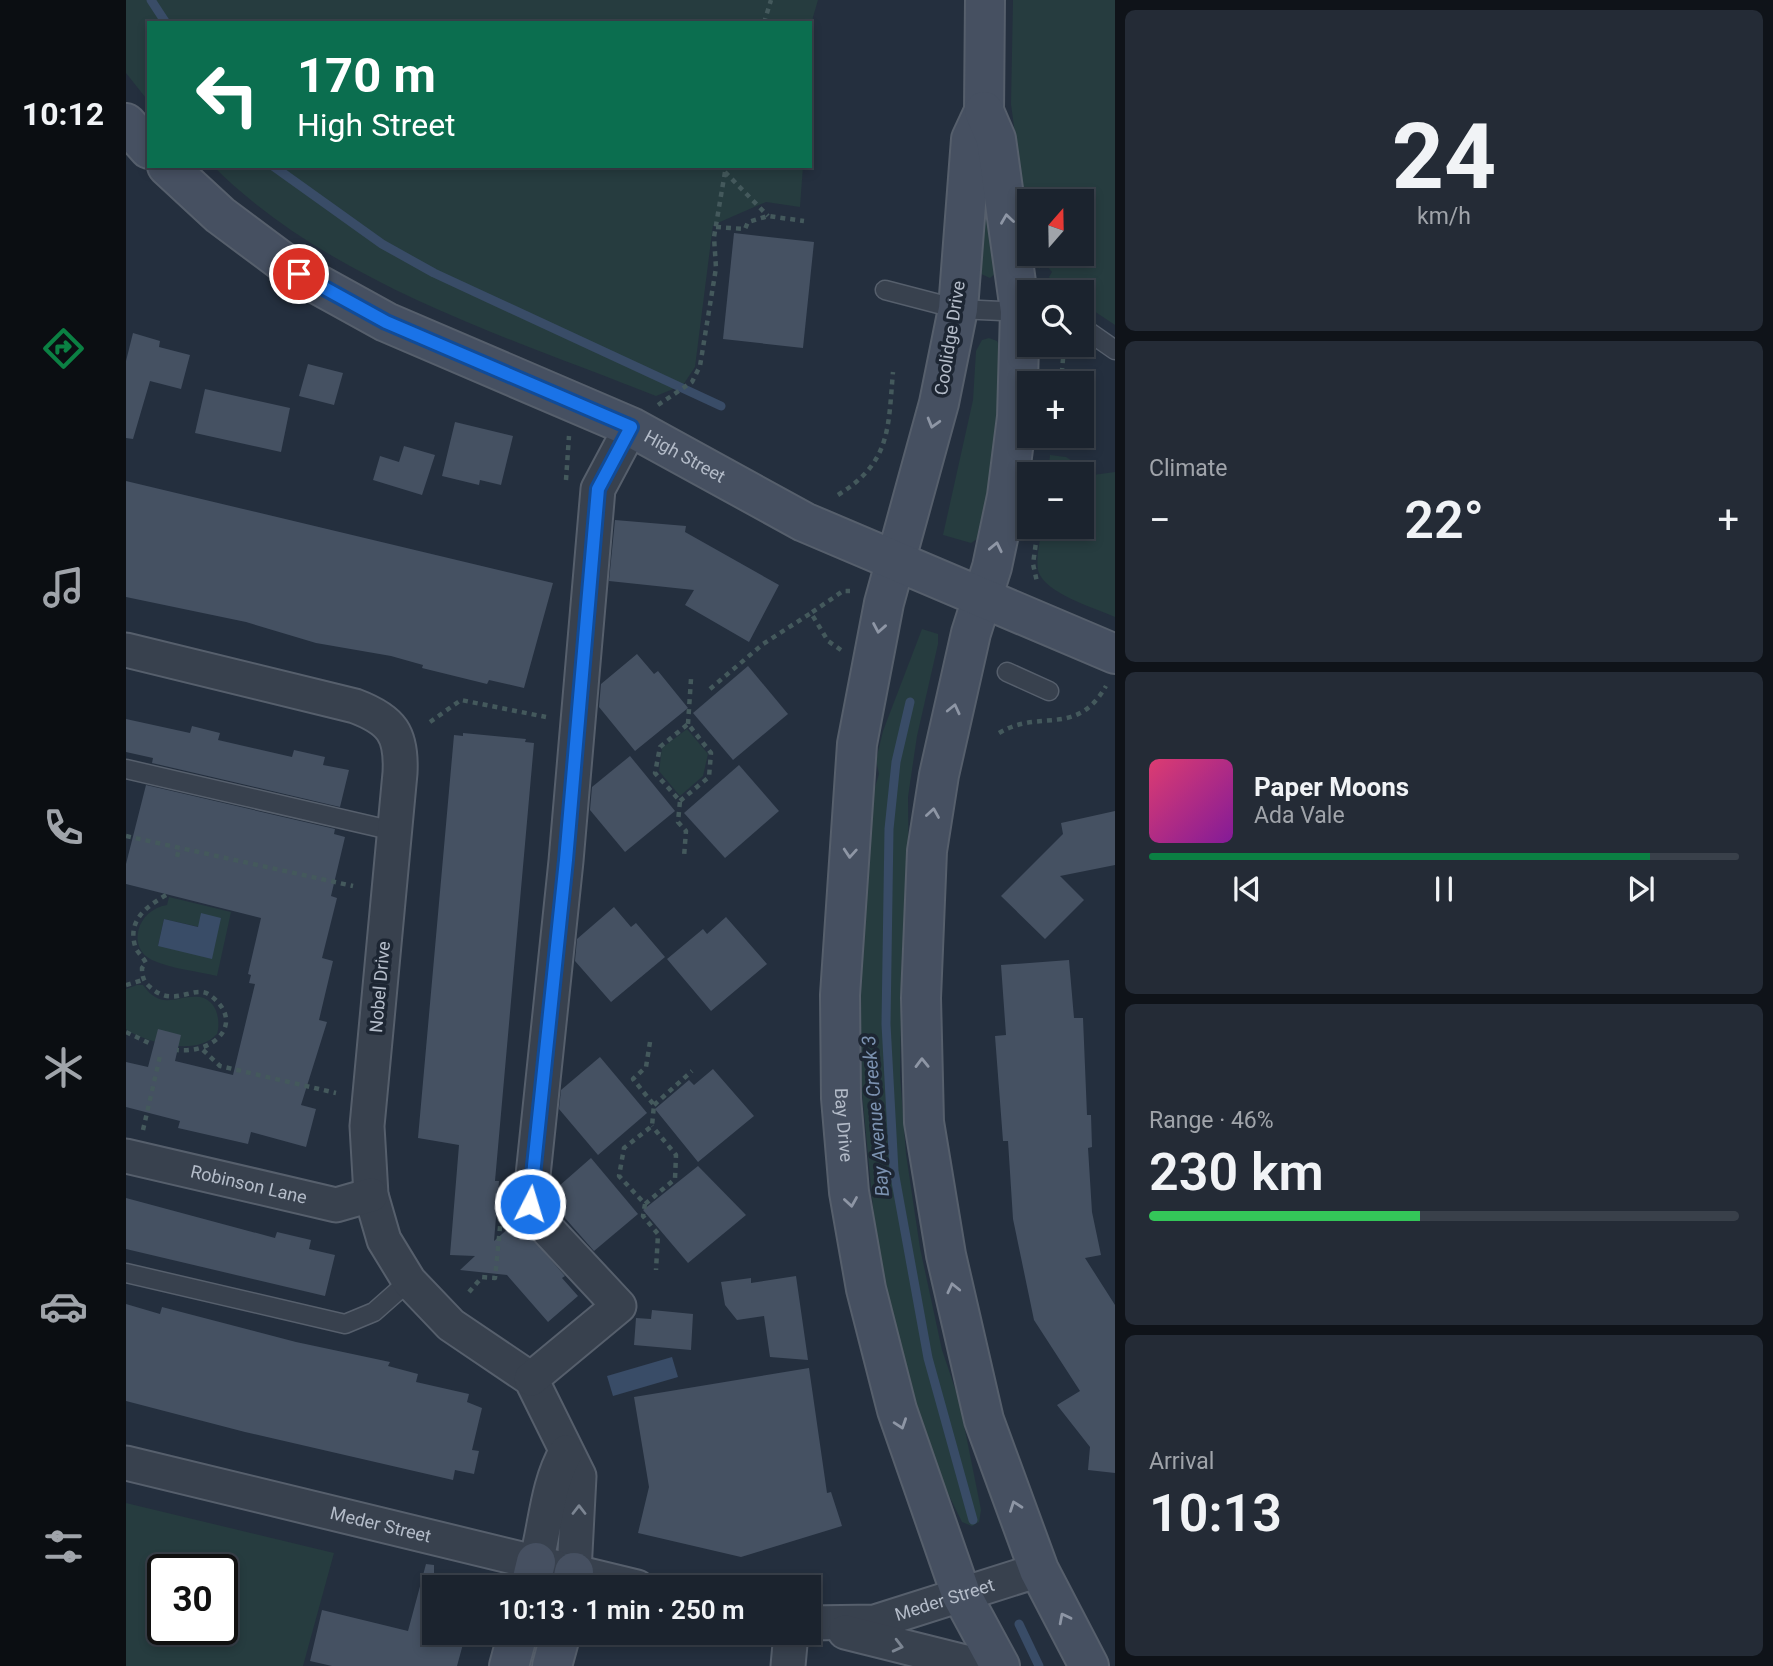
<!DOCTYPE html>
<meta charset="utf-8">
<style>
body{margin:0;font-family:Roboto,sans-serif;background:#242b36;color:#f1f3f6;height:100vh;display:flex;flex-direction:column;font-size:26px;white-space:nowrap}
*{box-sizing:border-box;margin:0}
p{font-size:23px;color:#a0a4aa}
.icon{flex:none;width:38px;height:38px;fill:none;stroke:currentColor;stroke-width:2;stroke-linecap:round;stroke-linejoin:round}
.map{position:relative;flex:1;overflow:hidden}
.side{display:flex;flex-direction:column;gap:10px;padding:10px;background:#0f1319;width:658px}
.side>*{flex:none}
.guide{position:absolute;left:21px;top:21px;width:665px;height:147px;border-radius:0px;box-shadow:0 4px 10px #0003,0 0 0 2px #39404a;background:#0b6e4f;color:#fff;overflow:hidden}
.needle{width:46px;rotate:20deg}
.controls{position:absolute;left:891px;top:189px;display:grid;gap:14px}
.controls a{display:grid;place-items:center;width:77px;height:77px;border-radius:0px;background:#1b232e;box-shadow:0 4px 10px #0003,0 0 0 2px #39404a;font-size:35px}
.speed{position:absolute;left:21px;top:1554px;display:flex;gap:14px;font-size:35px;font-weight:700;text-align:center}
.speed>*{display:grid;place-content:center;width:91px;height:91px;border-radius:50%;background:#1b232e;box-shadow:0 4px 10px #0003,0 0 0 2px #39404a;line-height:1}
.speed .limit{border:4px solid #111;border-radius:10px;background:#fff;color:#111}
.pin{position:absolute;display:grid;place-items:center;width:60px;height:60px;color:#fff;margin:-30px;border:4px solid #fff;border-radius:50%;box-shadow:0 2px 7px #0007}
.me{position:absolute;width:77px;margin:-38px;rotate:5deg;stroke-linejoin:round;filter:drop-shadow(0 0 5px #0008)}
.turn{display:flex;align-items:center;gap:24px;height:147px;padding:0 35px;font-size:32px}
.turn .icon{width:91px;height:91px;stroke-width:2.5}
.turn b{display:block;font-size:49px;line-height:60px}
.big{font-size:52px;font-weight:600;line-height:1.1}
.side .tile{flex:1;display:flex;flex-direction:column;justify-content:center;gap:10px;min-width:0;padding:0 24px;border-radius:10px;background:#242b36}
.side .dial{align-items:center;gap:0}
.dial b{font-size:91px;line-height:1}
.song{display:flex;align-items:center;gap:21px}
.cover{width:84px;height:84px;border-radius:10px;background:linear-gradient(135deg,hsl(340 70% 55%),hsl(290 70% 35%))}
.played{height:7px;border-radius:4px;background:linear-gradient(90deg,#0b8043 85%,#39404a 85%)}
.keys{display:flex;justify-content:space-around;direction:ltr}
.heat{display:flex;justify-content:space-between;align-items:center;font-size:38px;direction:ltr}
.charge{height:10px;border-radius:5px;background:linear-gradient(90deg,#34c759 46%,#39404a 0)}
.trip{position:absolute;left:296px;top:1575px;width:399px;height:70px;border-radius:0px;background:#1b232e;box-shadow:0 4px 10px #0003,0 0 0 2px #39404a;font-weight:600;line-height:70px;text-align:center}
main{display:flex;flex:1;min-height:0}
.menu{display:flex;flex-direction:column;width:126px;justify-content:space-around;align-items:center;background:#0b0e12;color:#a0a4aa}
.menu .icon{width:49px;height:49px}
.menu .on{color:#0b8043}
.menu b{font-size:32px;color:#f1f3f6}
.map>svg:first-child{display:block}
.green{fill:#263c3f;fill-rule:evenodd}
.water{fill:#394c67}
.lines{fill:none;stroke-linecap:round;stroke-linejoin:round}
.stream{stroke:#394c67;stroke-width:9}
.building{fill:#455162}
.lane-casing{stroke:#565f6c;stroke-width:21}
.street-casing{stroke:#565f6c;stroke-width:37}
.secondary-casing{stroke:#565f6c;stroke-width:42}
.path{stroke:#44595c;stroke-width:4.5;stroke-dasharray:5 5;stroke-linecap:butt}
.lane{stroke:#38414e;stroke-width:18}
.street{stroke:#38414e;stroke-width:33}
.secondary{stroke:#465061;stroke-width:38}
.oneway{stroke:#8e96a5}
.oneway2{stroke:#7c8592}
.route-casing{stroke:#114b97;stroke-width:18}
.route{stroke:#1a73e8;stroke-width:12}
.labels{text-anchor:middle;stroke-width:7;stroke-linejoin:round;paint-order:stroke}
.street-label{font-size:18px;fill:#b4bcc9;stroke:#1d2633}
.water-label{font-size:19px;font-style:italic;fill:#7c92b1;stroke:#1d2633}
</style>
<main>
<nav class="menu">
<b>10:12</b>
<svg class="icon on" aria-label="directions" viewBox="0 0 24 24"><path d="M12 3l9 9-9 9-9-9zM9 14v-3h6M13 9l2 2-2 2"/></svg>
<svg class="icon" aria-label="music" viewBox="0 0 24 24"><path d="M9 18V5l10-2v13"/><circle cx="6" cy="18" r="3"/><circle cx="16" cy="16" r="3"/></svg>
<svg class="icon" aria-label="phone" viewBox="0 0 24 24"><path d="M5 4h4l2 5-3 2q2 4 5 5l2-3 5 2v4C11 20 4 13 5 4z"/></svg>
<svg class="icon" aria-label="climate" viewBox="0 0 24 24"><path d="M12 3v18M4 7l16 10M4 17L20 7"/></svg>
<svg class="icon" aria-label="car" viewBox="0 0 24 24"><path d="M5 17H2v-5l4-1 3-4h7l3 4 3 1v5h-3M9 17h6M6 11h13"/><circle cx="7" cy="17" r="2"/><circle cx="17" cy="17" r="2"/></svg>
<svg class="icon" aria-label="filters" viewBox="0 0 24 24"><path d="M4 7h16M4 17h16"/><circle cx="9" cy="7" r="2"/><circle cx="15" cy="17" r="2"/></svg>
</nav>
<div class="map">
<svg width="989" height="1666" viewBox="0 0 989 1666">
<rect width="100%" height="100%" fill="#242f3e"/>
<g class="green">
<polygon points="0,0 692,0 687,17 684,58 684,23 23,23 23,102 0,73"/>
<path d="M887 0H989V325L956 303V292C939 292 932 291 923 277L926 272 919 264 913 269 906 254H956V201H903V241L885 104Z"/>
<polygon points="856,144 870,273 864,278 853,273"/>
<path d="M87 166H677L674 207 640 202 587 225 569 367 557 385 530 396C381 337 203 282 87 166Z"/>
<path d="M863 338 871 341 875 349C872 410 866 469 855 530L851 539 845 543 817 535 847 400 850 351 856 340Z"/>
<path d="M924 455 940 457 967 475 989 472V617C969 608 917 593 912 570 910 557 914 541 916 527H956V474H922Z"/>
<polygon points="796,629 812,634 812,644 791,736 782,797 783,896 776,952 774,1075 780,1154 794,1248 816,1350 833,1400 855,1510 853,1522 846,1526 836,1522 791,1431 763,1314 749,1228 734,1071 732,995 746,797 753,774 750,760 757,731"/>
<polygon points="561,729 582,754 577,776 554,796 533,771 536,748"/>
<path d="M43 897 105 912 91 976C71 971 45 969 26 960 1 948 10 910 41 905ZM38 919 73 927 32 946Z"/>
<path d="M11 985H17C36 1012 51 994 74 997 91 1000 95 1021 91 1034 71 1056 28 1044 4 1032L0 1029V989Z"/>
<path d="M0 1503 208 1553 177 1666H0ZM37 1570H96V1629H37Z"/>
</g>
<g class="water">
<polygon points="75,913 95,918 86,959 32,946 38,919 72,927"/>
<polygon points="546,1357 552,1377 487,1396 481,1376"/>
</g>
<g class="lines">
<g class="stream">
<polyline points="25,0 40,23"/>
<polyline points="147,166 256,244 308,273 595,406"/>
<polyline points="784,702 770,762 763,829 760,1024 768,1171 802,1358 847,1520"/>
<polyline points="893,1624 913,1666"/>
</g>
</g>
<g class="building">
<polygon points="608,233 688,242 677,348 597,339"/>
<polygon points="7,333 34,341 33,347 64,355 55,389 24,381 7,439 0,438 0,361"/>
<polygon points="182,364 217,373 208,405 173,396"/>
<polygon points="79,389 164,408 155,452 69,433"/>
<polygon points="329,422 387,436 375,485 354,480 353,485 316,476"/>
<polygon points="278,446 309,455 296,495 247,480 254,456 273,462"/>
<polygon points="0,481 427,583 398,688 363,680 361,684 296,668 297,665 265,656 190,643 120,622 0,597"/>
<polygon points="489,520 560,526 559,532 653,585 623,642 559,605 568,590 483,581"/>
<polygon points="511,654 528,674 532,671 562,708 509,751 473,707 475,684"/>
<polygon points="622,666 662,714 607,760 567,713"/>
<polygon points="0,719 64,733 66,726 94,733 92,740 166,757 168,750 199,757 197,765 223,770 214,807 26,763 27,758 0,752"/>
<polygon points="337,733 400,739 399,742 408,743 369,1181 373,1181 368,1241 391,1221 439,1276 436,1278 452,1296 422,1322 381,1275 334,1270 349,1256 324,1255 333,1145 292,1138 328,735 337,736"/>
<polygon points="504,756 549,811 499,852 464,810 466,787"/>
<polygon points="613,765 653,811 599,858 558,813"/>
<polygon points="20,785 209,829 208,834 219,837 205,896 211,898 196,958 207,961 193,1020 201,1022 175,1105 190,1109 180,1147 125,1132 122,1144 52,1128 54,1121 0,1107 0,1062 22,1067 32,1029 55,1035 49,1061 107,1075 129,984 123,983 125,975 122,974 135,918 0,884 0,864"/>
<polygon points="989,811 989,865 934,876 958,900 919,939 875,896 937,834 935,823"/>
<polygon points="488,907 505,927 510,923 539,957 485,1002 449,961 451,939"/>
<polygon points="600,917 641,964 585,1011 541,959 577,929 581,934"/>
<polygon points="943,960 948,1018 957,1018 961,1115 965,1115 966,1147 962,1148 966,1212 975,1255 959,1258 989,1305 989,1473 962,1470 964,1447 931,1405 954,1391 908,1320 887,1219 882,1141 877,1141 869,1036 880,1035 875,965"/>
<polygon points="474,1057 521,1113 472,1155 433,1109 435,1090"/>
<polygon points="587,1069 628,1116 572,1162 529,1109 563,1080 568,1085"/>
<polygon points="465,1158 512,1214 468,1251 424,1201 425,1193"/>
<polygon points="572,1166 620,1215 562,1263 517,1210"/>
<polygon points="0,1198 149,1238 151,1232 185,1240 183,1249 209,1255 199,1296 0,1249"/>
<polygon points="670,1276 682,1360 644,1357 638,1316 611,1320 599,1305 595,1282 625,1278 625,1283"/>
<polygon points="0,1304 34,1314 36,1307 170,1342 264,1362 262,1366 292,1374 290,1382 343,1394 341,1402 356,1408 346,1450 353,1451 348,1474 329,1470 327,1480 119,1432 0,1401"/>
<polygon points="526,1310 567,1314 565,1350 508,1345 510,1318 525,1319"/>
<polygon points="683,1368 701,1493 705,1492 716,1526 615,1557 512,1533 523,1487 508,1397"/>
<polygon points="300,1564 308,1565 308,1633 340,1633 331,1666 206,1666 184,1661 196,1610 282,1631"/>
</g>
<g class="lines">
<defs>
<g id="lane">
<polyline points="759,290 832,309 896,312"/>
<polyline points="956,327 989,350"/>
<polyline points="881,672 923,691"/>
<polyline points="0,769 268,831"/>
<polyline points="0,1273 219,1324 248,1312 283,1281"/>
</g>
<g id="street">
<path d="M0 650 229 706C266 720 276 734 274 773L241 1126 245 1195 258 1240 283 1281 325 1325 405 1379 453 1476 448 1572"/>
<path id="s1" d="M0 1156 210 1205 245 1195"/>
<polyline points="405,1379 493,1306 410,1217 404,1204 440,861 472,489 505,427"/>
<path id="s2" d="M0 1463 511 1587"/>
<path d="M410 1562C420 1525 421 1485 440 1452"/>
<path id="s3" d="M682 1623 749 1622 913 1570"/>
<polyline points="719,1632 855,1666"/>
<polyline points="662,1666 665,1633"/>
</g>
<g id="secondary">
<path id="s4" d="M859 0 858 111 845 139 832 309 813 403 758 603 731 744 714 995 715 1098 723 1192 740 1289 771 1410 835 1594 874 1666"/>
<polyline points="858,111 870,139 894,311 891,417 881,496 866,567 845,633 813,775 801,851 795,998 798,1122 820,1255 858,1420 913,1570 963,1666"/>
<polyline points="0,123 23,149"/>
<path id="s5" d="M41 166 94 215 173 274 260 322 505 427 678 522 989 654"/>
<polyline points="404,1587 410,1562"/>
<polyline points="445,1587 448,1572"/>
<polyline points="383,1666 392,1633"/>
<polyline points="426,1666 435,1633"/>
</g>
</defs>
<use href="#lane" class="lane-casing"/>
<use href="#street" class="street-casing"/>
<use href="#secondary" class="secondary-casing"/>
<g class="path">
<polyline points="638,23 645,0"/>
<polyline points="599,172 642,216"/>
<polyline points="590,227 619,229 622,222 642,216 678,221"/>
<polyline points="935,383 938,347"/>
<polyline points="532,405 566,382 574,366 590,268 588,237 600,166"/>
<polyline points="440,480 443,436"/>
<path d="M712 495C765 462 762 429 767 372"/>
<polyline points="911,535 907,564 911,582"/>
<polyline points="715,650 702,641 685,613 717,591 724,591"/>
<polyline points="584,689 637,644 685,613"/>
<polyline points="304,722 335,700 420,717"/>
<polyline points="562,724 565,679"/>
<path d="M873 733C915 708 950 738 980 686"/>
<polyline points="554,801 583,777 585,753 562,724 534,747 529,773 554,801 552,822 560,831 558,857"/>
<polyline points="0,836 227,886"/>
<polyline points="51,857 53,849"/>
<path d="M40 895C20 907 0 921 10 949 13 954 17 957 20 963L16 968C16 977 18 982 24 987 49 1010 68 982 85 996 120 1023 88 1054 51 1050"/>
<polyline points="0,985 17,980"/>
<polyline points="0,1032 27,1045"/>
<polyline points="524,1042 520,1067 507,1079 528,1105 526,1126 498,1148 493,1176 519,1204 549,1179 550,1155 526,1126"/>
<polyline points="77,1050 94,1066 210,1093"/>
<polyline points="528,1105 566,1071"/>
<polyline points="17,1130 34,1056"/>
<polyline points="519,1204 517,1216 532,1234 530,1270"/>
<polyline points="343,1292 356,1277 369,1278 375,1217"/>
</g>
<use href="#lane" class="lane"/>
<use href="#street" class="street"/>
<use href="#secondary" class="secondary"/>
</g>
<defs><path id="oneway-chevron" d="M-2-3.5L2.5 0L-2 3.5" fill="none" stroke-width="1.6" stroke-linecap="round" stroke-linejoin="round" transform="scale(1.75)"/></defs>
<g class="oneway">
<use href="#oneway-chevron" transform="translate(881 219) rotate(-98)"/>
<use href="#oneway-chevron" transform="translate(807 423) rotate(106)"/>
<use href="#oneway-chevron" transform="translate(870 547) rotate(-78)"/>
<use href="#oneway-chevron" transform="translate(753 628) rotate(100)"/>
<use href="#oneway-chevron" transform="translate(828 709) rotate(-77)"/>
<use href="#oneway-chevron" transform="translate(807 813) rotate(-81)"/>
<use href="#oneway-chevron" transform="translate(724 853) rotate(94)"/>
<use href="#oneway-chevron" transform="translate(796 1063) rotate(-91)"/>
<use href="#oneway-chevron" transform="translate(725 1202) rotate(81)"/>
<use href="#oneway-chevron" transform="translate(827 1288) rotate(-103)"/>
<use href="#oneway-chevron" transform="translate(775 1424) rotate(71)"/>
<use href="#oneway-chevron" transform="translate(889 1506) rotate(-110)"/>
<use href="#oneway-chevron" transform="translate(938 1618) rotate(-117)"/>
</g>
<g class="oneway2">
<use href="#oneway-chevron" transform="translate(453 1510) rotate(-90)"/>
<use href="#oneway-chevron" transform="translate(772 1646) rotate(14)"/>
</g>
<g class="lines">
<defs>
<polyline id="route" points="173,274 260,322 505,427 472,489 440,860 404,1204"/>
</defs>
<use href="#route" class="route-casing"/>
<use href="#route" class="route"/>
</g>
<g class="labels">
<g class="street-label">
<text transform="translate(824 338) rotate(-81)" y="6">Coolidge Drive</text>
<text dy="6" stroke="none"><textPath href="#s5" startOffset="598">High Street</textPath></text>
<text transform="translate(254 987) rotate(-85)" y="6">Nobel Drive</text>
<text dy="6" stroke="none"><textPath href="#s4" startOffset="1141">Bay Drive</textPath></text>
<text dy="6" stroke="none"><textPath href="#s1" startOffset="126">Robinson Lane</textPath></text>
<text dy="6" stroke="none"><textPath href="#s2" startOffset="262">Meder Street</textPath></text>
<text dy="6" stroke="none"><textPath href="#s3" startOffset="140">Meder Street</textPath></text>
</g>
<g class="water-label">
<text transform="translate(749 1116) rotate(-95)" y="7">Bay Avenue Creek 3</text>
</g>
</g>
</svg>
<div class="controls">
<a><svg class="needle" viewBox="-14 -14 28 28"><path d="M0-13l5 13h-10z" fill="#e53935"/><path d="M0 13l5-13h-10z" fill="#a0a4aa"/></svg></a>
<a><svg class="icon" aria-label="search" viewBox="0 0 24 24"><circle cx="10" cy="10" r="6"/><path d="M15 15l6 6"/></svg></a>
<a>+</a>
<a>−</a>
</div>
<div class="speed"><div class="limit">30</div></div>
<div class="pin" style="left:173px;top:274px;background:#d93025"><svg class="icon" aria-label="arrive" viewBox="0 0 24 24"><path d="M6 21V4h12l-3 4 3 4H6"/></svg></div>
<svg class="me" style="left:404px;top:1204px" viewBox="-20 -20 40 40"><circle r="17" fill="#1a73e8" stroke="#fff" stroke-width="3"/><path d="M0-11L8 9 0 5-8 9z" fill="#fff"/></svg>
<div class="trip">10:13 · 1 min · 250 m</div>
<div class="guide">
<div class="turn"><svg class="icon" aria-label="left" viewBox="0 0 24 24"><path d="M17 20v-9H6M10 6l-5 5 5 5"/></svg><div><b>170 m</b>High Street</div></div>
</div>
</div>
<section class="side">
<div class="tile dial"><b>24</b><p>km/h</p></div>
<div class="tile"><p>Climate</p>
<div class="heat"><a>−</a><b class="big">22°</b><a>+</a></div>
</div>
<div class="tile">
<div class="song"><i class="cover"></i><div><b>Paper Moons</b><p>Ada Vale</p></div></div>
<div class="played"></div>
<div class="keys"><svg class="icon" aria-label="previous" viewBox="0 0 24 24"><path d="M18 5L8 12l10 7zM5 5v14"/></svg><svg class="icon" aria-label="pause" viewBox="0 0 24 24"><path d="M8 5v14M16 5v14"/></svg><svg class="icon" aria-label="next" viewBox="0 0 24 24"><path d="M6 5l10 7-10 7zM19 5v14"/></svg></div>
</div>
<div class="tile"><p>Range · 46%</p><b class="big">230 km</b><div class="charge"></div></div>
<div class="tile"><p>Arrival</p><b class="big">10:13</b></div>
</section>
</main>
